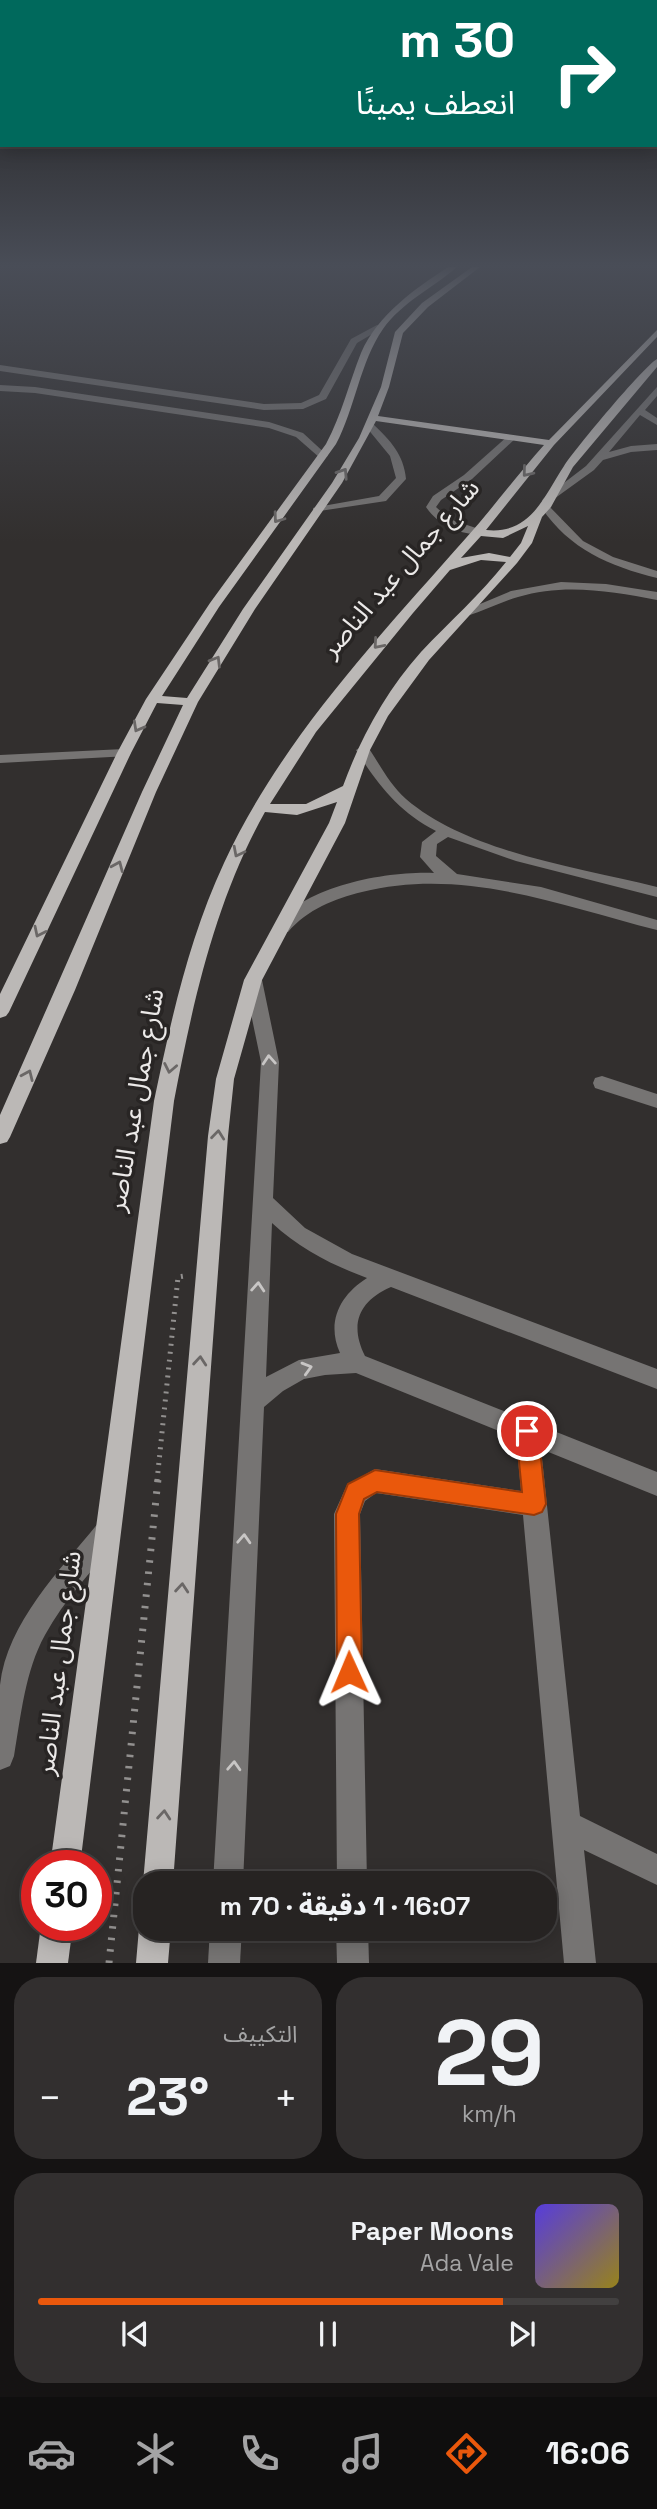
<!DOCTYPE html>
<html lang="ar">
<meta charset="utf-8">
<style>
body{margin:0;font-family:"Space Grotesk","Noto Sans Arabic",sans-serif;background:#322f2f;color:#f1f3f6;direction:rtl;height:100vh;display:flex;flex-direction:column;font-size:26px;white-space:nowrap}
*{box-sizing:border-box;margin:0}
p{font-size:23px;color:#a4a4a5}
.icon{flex:none;width:38px;height:38px;fill:none;stroke:currentColor;stroke-width:2;stroke-linecap:round;stroke-linejoin:round}
.map{position:relative;height:1963px;overflow:hidden;direction:ltr}
.details{display:flex;flex-direction:column;gap:14px;padding:14px;background:#151313;flex:1}
.details>*{flex:none}
.banner{position:absolute;left:0px;top:0px;width:658px;height:147px;box-shadow:0 4px 18px #0003,0 0 0 2px #424040;direction:rtl;background:#00695c;color:#fff;overflow:hidden}
.speed{position:absolute;left:21px;top:1850px;display:flex;gap:14px;font-size:35px;font-weight:700;text-align:center}
.speed>*{display:grid;place-content:center;width:91px;height:91px;border-radius:50%;background:#262322;box-shadow:0 4px 18px #0003,0 0 0 2px #424040;line-height:1}
.speed .limit{border:10px solid #d22;background:#fff;color:#111}
.pin{position:absolute;display:grid;place-items:center;width:60px;height:60px;color:#fff;margin:-30px;border:4px solid #fff;border-radius:50%;box-shadow:0 2px 7px #0007}
.me{position:absolute;width:77px;margin:-38px;rotate:359deg;stroke-linejoin:round;filter:drop-shadow(0 0 5px #0008)}
.turn{display:flex;align-items:center;gap:24px;height:147px;padding:0 28px;font-size:32px}
.turn .icon{width:91px;height:91px;stroke-width:2.5}
.turn b{display:block;font-size:49px;line-height:60px}
.big{font-size:52px;font-weight:800;line-height:1.1}
.details .tile{flex:1;display:flex;flex-direction:column;justify-content:center;gap:10px;min-width:0;padding:0 24px;border-radius:28px;background:#322f2f}
.details .dial{align-items:center;gap:0}
.dial b{font-size:91px;line-height:1}
.song{display:flex;align-items:center;gap:21px}
.cover{width:84px;height:84px;border-radius:10px;background:linear-gradient(135deg,hsl(250 70% 55%),hsl(50 70% 35%))}
.played{height:7px;border-radius:4px;background:linear-gradient(90deg,#ea580c 80%,#424040 80%)}
.keys{display:flex;justify-content:space-around;direction:ltr}
.heat{display:flex;justify-content:space-between;align-items:center;font-size:38px;direction:ltr}
.details .tiles{flex:1;display:grid;gap:14px;grid-template-columns:1fr 1fr}
.tile:last-child{grid-column:span 2}
.trip{position:absolute;left:133px;top:1871px;width:424px;height:70px;border-radius:28px;background:#262322;box-shadow:0 4px 18px #0003,0 0 0 2px #424040;font-weight:800;line-height:70px;text-align:center;direction:rtl}
.tabs{display:flex;height:112px;justify-content:space-around;align-items:center;background:#0f0e0e;color:#a4a4a5}
.tabs .icon{width:49px;height:49px}
.tabs .selected{color:#ea580c}
.tabs b{font-size:32px;color:#f1f3f6}
.map>svg:first-child{display:block}
.lines{fill:none;stroke-linecap:round;stroke-linejoin:round}
.path-far1{stroke:#92908f;stroke-width:5;stroke-dasharray:2 6;stroke-linecap:butt}
.path{stroke:#92908f;stroke-width:7;stroke-dasharray:2.5 9;stroke-linecap:butt}
.minor{fill:#767473;fill-rule:evenodd}
.major{fill:#bbb8b6;fill-rule:evenodd}
.oneway{stroke:#6a6766}
.oneway2{stroke:#c8c6c5}
.route{fill:#ea580c;stroke:#983908;stroke-width:2}
.labels{text-anchor:middle;stroke-width:7;stroke-linejoin:round;paint-order:stroke}
.street-label{font-size:26px;fill:#ebe9e8;stroke:#282524}
</style>
<div class="map">
<svg width="657" height="1963" viewBox="0 0 657 1963">
<rect width="100%" height="100%" fill="#322f2e"/>
<g class="lines">
<polyline class="path-far1" points="157,1481 178,1277 184,1276"/>
<polyline class="path" points="109,1963 158,1479"/>
<g class="minor">
<polygon points="377,325 384,327 357,343 326,399 303,409 264,410 0,371 0,365 264,404 301,403 319,395 351,339"/>
<polygon points="0,385 35,387 269,422 303,433 328,456 320,458 296,437 269,428 35,393 0,391"/>
<path d="M657 387V396L645 410 657 418V425L640 415 609 452 631 446 657 444V450L631 452 603 460 594 470 547 504 583 541 613 557 657 571V578C609 566 569 549 541 507L546 504 542 501 543 499 586 466Z"/>
<path d="M367 424H373C390 440 404 455 406 479L386 501 313 512V508L317 507 379 496 396 478 390 456 367 428Z"/>
<path d="M509 435 517 437 472 479 441 500 436 507 449 519 482 530V534C461 536 437 524 426 507L433 496 464 475Z"/>
<path d="M561 582 606 584 657 592V600C611 591 564 583 518 597 500 602 484 611 467 616L461 612 511 591Z"/>
<path d="M363 746 368 747C380 765 390 785 406 799 469 853 578 867 657 887V897L516 861 448 837 437 844 436 856 457 874 541 887 657 920V930C559 905 464 867 362 892 334 899 308 909 288 932H276L274 928C302 886 386 871 434 873L420 857 422 842 436 831C399 812 378 785 356 750Z"/>
<polygon points="124,749 131,753 129,756 0,763 0,755"/>
<path d="M253 974 262 980 279 1062 273 1198 305 1228 352 1254 657 1369V1389L391 1287C359 1301 349 1324 365 1356L657 1472V1496L541 1449 580 1816 657 1854V1885L584 1850 596 1963H564L523 1515 376 1493 365 1501 360 1514 367 1883H337L334 1514 347 1485 375 1469 521 1491 516 1438 356 1373 325 1375 304 1379 283 1391 264 1407 243 1883H213L261 1062 244 980ZM272 1223C300 1249 332 1265 367 1278 340 1295 326 1322 340 1353L299 1360 266 1377Z"/>
<polygon points="602,1076 657,1094 657,1108 595,1088 593,1083 595,1078"/>
<path d="M108 1519 117 1522 121 1531 117 1540C92 1571 64 1600 45 1635 25 1671 21 1716 14 1756L10 1766 0 1770C0 1742 0 1713 0 1685 7 1622 62 1568 99 1522Z"/>
<polygon points="210,1928 242,1928 240,1963 208,1963"/>
<polygon points="336,1928 368,1928 369,1963 337,1963"/>
</g>
<g class="major">
<path d="M448 267H457C433 288 402 302 383 329 360 362 355 408 336 444L219 607 162 696 187 698 243 609 332 483 359 438 381 387 395 332 422 303 472 267H480L428 307 403 333 389 387 378 416 549 440 657 330V337L554 445 486 530C531 535 544 496 564 466 575 449 643 367 657 359V367L573 467 551 507 542 517 532 543 517 563 429 660 388 716 370 750 345 823 262 980 234 1079 228 1136 173 1883H145V1889L143 1883 208 1136 216 1079 244 980 329 823 337 802 297 815 265 812C215 901 193 1002 174 1101L80 1866H50L154 1101C171 1020 189 938 224 863 281 740 377 639 466 538 493 508 517 475 544 445L376 421 342 483 255 609 198 702 156 792 75 990 10 1137 7 1142 0 1144V1115L142 792 183 705 157 703 131 753 9 1012 6 1016 0 1018V994L117 753 146 699 210 603 326 444C342 414 349 383 361 353 378 314 415 289 448 267ZM528 526 521 543 510 557 489 553 461 558 481 536 503 538ZM481 560 506 562C480 595 449 622 421 652 386 691 361 737 343 786L306 804H270L316 732 413 613 450 570Z"/>
<polygon points="145,1916 145,1928 171,1928 168,1963 136,1963 139,1928"/>
<polygon points="41,1925 73,1925 68,1963 36,1963"/>
</g>
</g>
<defs><path id="oneway-chevron" d="M-2-3.5L2.5 0L-2 3.5" fill="none" stroke-width="1.6" stroke-linecap="round" stroke-linejoin="round" transform="scale(1.75)"/></defs>
<g class="oneway">
<use href="#oneway-chevron" transform="translate(527 472) rotate(129)"/>
<use href="#oneway-chevron" transform="translate(343 473) rotate(-57)"/>
<use href="#oneway-chevron" transform="translate(278 518) rotate(126)"/>
<use href="#oneway-chevron" transform="translate(378 644) rotate(131)"/>
<use href="#oneway-chevron" transform="translate(216 661) rotate(-59)"/>
<use href="#oneway-chevron" transform="translate(138 727) rotate(119)"/>
<use href="#oneway-chevron" transform="translate(238 852) rotate(117)"/>
<use href="#oneway-chevron" transform="translate(118 866) rotate(-67)"/>
<use href="#oneway-chevron" transform="translate(39 932) rotate(116)"/>
<use href="#oneway-chevron" transform="translate(170 1068) rotate(101)"/>
<use href="#oneway-chevron" transform="translate(28 1075) rotate(-66)"/>
<use href="#oneway-chevron" transform="translate(218 1135) rotate(-84)"/>
<use href="#oneway-chevron" transform="translate(200 1361) rotate(-85)"/>
<use href="#oneway-chevron" transform="translate(182 1588) rotate(-85)"/>
<use href="#oneway-chevron" transform="translate(164 1815) rotate(-85)"/>
</g>
<g class="oneway2">
<use href="#oneway-chevron" transform="translate(269 1060) rotate(-94)"/>
<use href="#oneway-chevron" transform="translate(258 1287) rotate(-86)"/>
<use href="#oneway-chevron" transform="translate(307 1368) rotate(-16)"/>
<use href="#oneway-chevron" transform="translate(244 1539) rotate(-87)"/>
<use href="#oneway-chevron" transform="translate(234 1766) rotate(-87)"/>
</g>
<linearGradient id="sky" x2="0" y2="1"><stop stop-color="#1c1a19"/><stop offset="0.49" stop-color="#494d57"/><stop offset="1" stop-color="#494d57" stop-opacity="0"/></linearGradient>
<rect width="657" height="542" fill="url(#sky)"/>
<polygon class="route" points="527,1421 535,1424 538,1431 546,1504 542,1512 534,1515 377,1492 364,1499 359,1514 362,1672 358,1681 349,1685 340,1681 337,1672 336,1514 348,1484 375,1470 522,1492 516,1431 519,1424"/>
<g class="labels">
<g class="street-label">
<text transform="translate(400 568) rotate(-49)" y="9">شارع جمال عبد الناصر</text>
<text transform="translate(135 1100) rotate(-80)" y="9">شارع جمال عبد الناصر</text>
<text transform="translate(58 1663) rotate(-83)" y="9">شارع جمال عبد الناصر</text>
</g>
</g>
</svg>
<div class="speed"><div class="limit">30</div></div>
<div class="pin" style="left:527px;top:1431px;background:#d93025"><svg class="icon" aria-label="arrive" viewBox="0 0 24 24"><path d="M6 21V4h12l-3 4 3 4H6"/></svg></div>
<svg class="me" style="left:349px;top:1672px" viewBox="-20 -20 40 40"><path d="M0-17L14 15 0 8-14 15z" fill="#ea580c" stroke="#fff" stroke-width="4"/></svg>
<div class="trip">16:07 · 1 دقيقة · 70 m</div>
<div class="banner">
<div class="turn"><svg class="icon" aria-label="right" viewBox="0 0 24 24"><path d="M7 20v-9h11M14 6l5 5-5 5"/></svg><div><b>30 m</b>انعطف يمينًا</div></div>
</div>
</div>
<section class="details">
<div class="tiles">
<div class="tile dial"><b>29</b><p>km/h</p></div>
<div class="tile"><p>التكييف</p>
<div class="heat"><a>−</a><b class="big">23°</b><a>+</a></div>
</div>
<div class="tile">
<div class="song"><i class="cover"></i><div><b>Paper Moons</b><p>Ada Vale</p></div></div>
<div class="played"></div>
<div class="keys"><svg class="icon" aria-label="previous" viewBox="0 0 24 24"><path d="M18 5L8 12l10 7zM5 5v14"/></svg><svg class="icon" aria-label="pause" viewBox="0 0 24 24"><path d="M8 5v14M16 5v14"/></svg><svg class="icon" aria-label="next" viewBox="0 0 24 24"><path d="M6 5l10 7-10 7zM19 5v14"/></svg></div>
</div>
</div>
</section>
<nav class="tabs">
<b>16:06</b>
<svg class="icon selected" aria-label="directions" viewBox="0 0 24 24"><path d="M12 3l9 9-9 9-9-9zM9 14v-3h6M13 9l2 2-2 2"/></svg>
<svg class="icon" aria-label="music" viewBox="0 0 24 24"><path d="M9 18V5l10-2v13"/><circle cx="6" cy="18" r="3"/><circle cx="16" cy="16" r="3"/></svg>
<svg class="icon" aria-label="phone" viewBox="0 0 24 24"><path d="M5 4h4l2 5-3 2q2 4 5 5l2-3 5 2v4C11 20 4 13 5 4z"/></svg>
<svg class="icon" aria-label="climate" viewBox="0 0 24 24"><path d="M12 3v18M4 7l16 10M4 17L20 7"/></svg>
<svg class="icon" aria-label="car" viewBox="0 0 24 24"><path d="M5 17H2v-5l4-1 3-4h7l3 4 3 1v5h-3M9 17h6M6 11h13"/><circle cx="7" cy="17" r="2"/><circle cx="17" cy="17" r="2"/></svg>
</nav>
